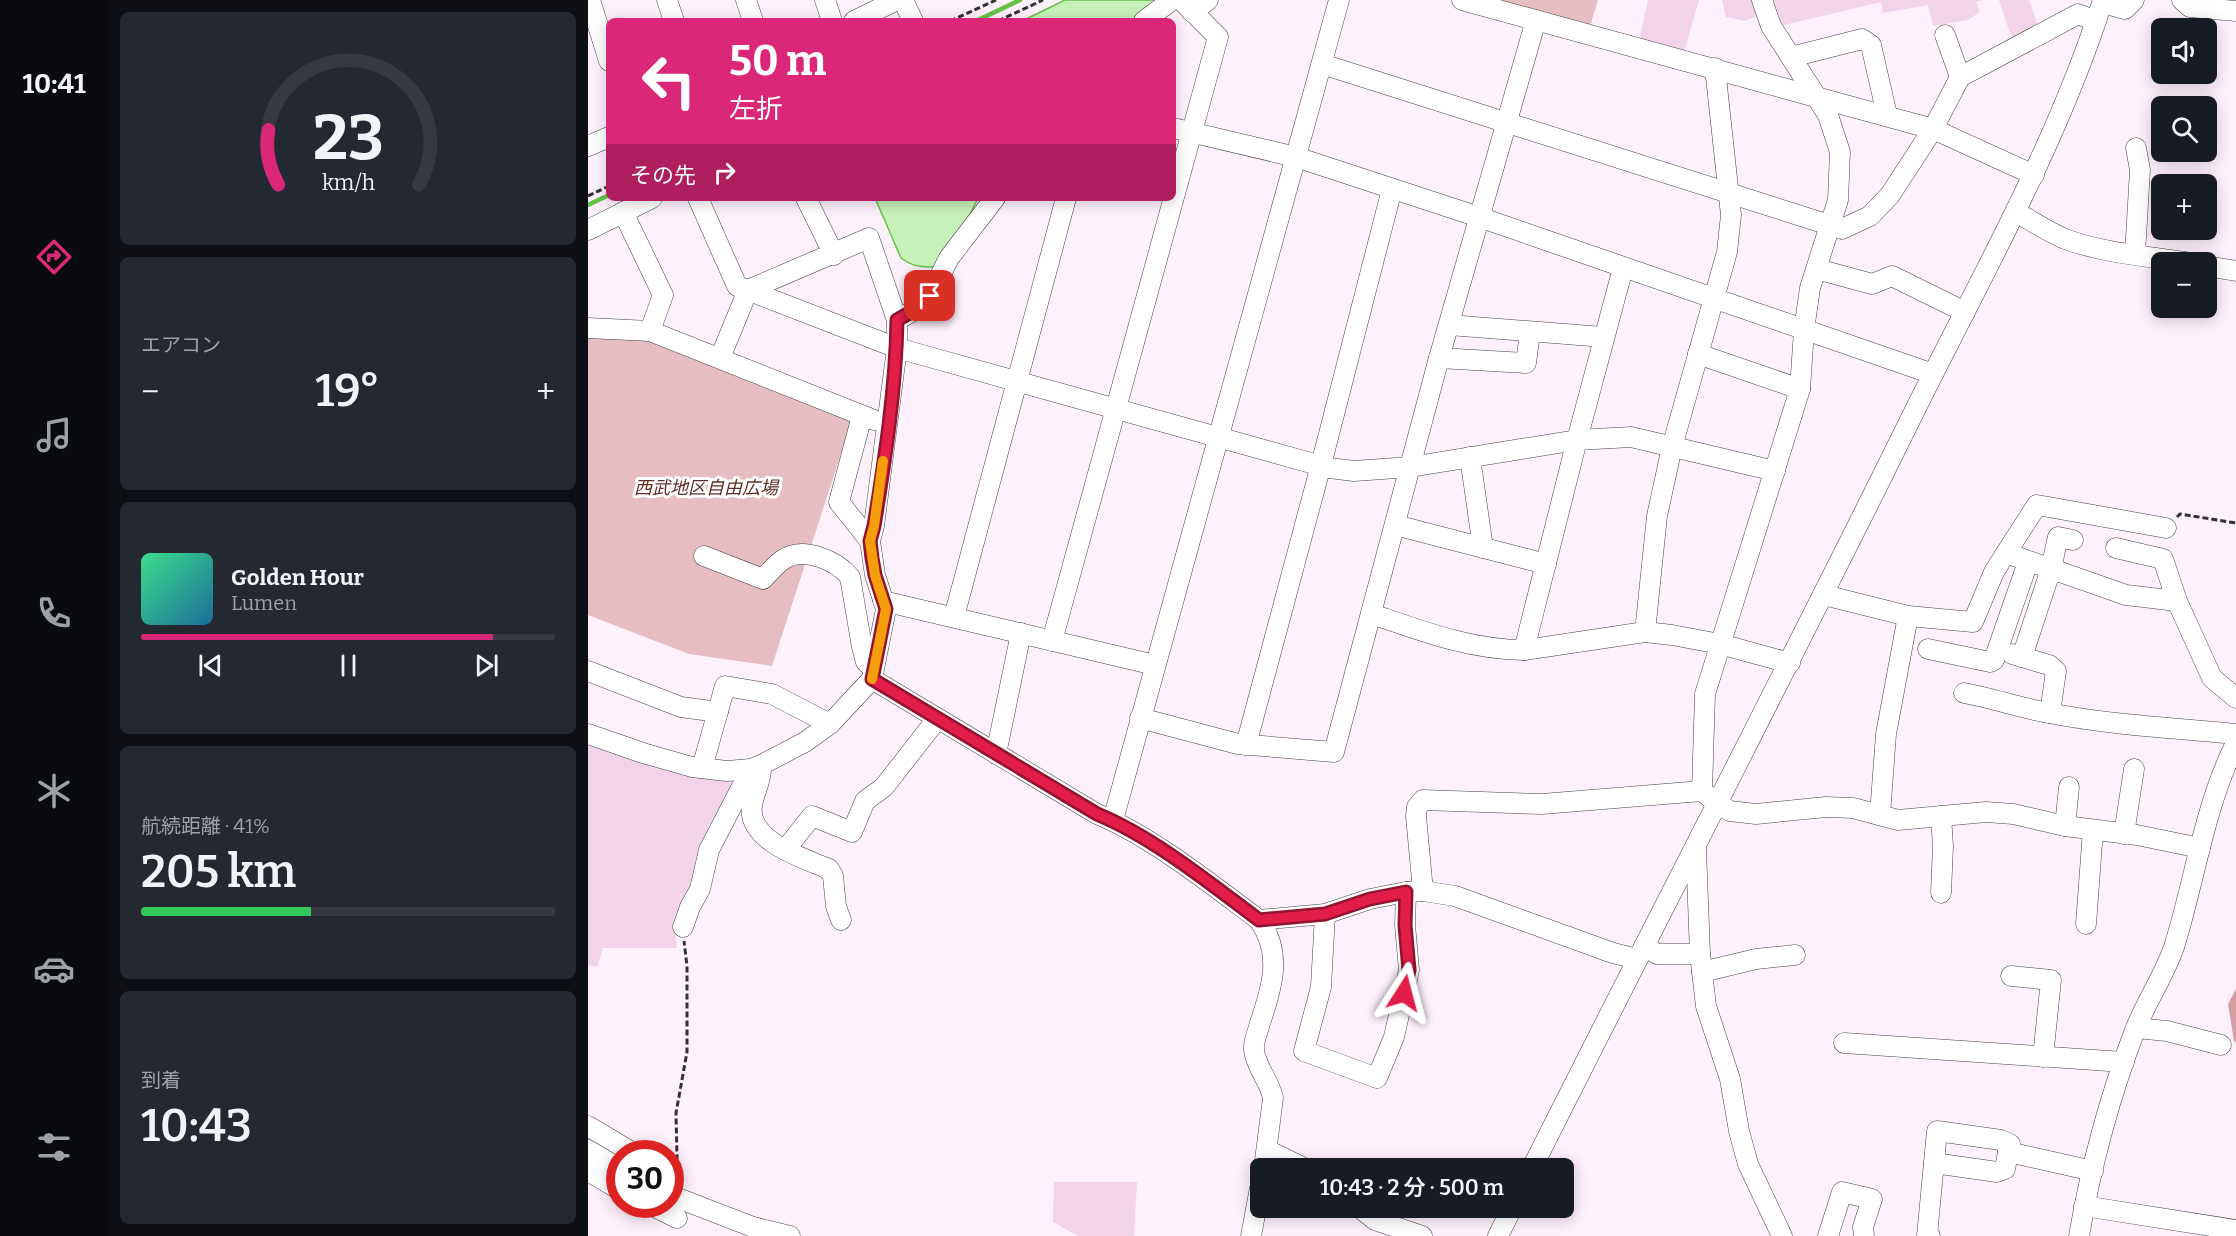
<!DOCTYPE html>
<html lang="ja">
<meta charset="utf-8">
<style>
body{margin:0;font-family:Bitter,"Noto Sans JP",serif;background:#242831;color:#f1f3f6;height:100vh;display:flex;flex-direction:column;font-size:22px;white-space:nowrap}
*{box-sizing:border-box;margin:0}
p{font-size:20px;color:#9ea1a6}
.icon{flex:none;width:33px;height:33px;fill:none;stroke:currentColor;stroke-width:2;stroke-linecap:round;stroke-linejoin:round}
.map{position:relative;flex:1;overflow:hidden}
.sheet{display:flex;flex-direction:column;gap:12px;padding:12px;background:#0d0f14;width:480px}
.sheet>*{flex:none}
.guide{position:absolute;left:18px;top:18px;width:570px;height:183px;border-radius:9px;box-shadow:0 3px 15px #0003;background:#db2777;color:#fff;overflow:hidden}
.buttons{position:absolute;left:1563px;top:18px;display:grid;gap:12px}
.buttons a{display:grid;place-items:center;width:66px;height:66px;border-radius:9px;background:#171b24;box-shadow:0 3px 15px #0003;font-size:30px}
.speed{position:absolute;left:18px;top:1140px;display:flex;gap:12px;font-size:30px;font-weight:700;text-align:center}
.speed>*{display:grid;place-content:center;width:78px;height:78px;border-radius:50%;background:#171b24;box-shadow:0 3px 15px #0003;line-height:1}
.speed .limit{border:9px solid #d22;background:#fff;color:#111}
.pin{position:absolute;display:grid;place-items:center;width:51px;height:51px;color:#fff;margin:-26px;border-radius:12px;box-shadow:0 3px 9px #0006}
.me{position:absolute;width:66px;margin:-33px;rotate:9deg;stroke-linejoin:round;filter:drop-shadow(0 0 4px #0008)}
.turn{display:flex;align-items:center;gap:21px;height:126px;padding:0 24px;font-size:27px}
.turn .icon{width:78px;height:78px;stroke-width:2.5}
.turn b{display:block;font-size:42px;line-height:51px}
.then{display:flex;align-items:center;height:57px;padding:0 24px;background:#0003;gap:12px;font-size:22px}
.big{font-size:45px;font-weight:600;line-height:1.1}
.sheet .widget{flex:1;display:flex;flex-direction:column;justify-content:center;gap:9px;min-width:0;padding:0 21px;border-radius:9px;background:#242831}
.sheet .dial{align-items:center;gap:0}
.dial svg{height:156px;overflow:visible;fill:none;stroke:#363941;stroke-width:7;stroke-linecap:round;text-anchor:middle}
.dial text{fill:#f1f3f6;stroke:none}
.song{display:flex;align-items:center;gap:18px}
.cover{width:72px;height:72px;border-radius:9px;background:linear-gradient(135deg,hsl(150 70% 55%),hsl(200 70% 35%))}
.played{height:6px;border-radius:3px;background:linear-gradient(90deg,#db2777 85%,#363941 85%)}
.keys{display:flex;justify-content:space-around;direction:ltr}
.heat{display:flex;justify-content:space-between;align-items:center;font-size:33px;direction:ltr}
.charge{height:9px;border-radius:4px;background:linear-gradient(90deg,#34c759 41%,#363941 0)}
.trip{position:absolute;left:662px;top:1158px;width:324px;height:60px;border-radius:9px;background:#171b24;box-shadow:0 3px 15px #0003;font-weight:600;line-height:60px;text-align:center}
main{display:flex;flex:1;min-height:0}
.dock{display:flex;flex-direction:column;width:108px;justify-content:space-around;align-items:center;background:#090b0e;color:#9ea1a6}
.dock .icon{width:42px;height:42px}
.dock .active{color:#db2777}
.dock b{font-size:27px;color:#f1f3f6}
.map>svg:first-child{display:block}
.farmland{fill:#f2d3e9}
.green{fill:#e6bdc3}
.forest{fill:#d59ea2}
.water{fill:#c8f1ba;stroke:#64c247;stroke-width:1.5}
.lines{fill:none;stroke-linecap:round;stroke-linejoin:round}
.stream{stroke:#64c247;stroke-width:4.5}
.minor-casing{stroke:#424242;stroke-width:21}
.path{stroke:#313131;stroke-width:3;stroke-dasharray:6 3;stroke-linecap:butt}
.minor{stroke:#fff;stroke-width:20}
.route-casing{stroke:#92132f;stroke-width:15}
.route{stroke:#e11d48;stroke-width:10}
.slow{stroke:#f59e0b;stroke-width:10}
.labels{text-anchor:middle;stroke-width:6;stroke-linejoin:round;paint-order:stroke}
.park-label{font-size:18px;font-style:italic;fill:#612e24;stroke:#fff}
</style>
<main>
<nav class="dock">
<b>10:41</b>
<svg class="icon active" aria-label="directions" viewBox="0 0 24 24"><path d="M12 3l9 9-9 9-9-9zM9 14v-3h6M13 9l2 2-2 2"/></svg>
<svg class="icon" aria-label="music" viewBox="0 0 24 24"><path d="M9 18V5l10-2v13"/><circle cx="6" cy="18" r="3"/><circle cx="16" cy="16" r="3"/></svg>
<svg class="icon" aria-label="phone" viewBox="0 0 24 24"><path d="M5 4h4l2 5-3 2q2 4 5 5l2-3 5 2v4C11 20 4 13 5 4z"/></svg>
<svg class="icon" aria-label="climate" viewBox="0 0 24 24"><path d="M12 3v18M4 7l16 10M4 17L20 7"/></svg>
<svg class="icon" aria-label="car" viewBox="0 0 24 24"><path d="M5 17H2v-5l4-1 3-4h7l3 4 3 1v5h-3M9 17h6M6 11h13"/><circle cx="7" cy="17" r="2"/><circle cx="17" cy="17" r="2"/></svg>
<svg class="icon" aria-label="filters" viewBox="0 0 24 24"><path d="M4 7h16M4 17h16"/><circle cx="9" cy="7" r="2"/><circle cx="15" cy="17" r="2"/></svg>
</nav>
<section class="sheet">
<div class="widget dial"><svg viewBox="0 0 100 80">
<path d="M14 69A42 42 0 1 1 86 69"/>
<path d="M14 69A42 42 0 0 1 9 41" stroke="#db2777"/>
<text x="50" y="56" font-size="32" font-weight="700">23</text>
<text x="50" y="72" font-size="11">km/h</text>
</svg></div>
<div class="widget"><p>エアコン</p>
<div class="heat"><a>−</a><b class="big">19°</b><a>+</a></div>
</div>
<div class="widget">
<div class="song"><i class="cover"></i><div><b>Golden Hour</b><p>Lumen</p></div></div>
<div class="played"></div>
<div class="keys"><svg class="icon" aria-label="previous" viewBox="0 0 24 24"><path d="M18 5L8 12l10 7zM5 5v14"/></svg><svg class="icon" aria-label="pause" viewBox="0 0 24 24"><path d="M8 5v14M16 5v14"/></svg><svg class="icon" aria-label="next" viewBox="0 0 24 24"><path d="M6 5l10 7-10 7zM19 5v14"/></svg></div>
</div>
<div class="widget"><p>航続距離 · 41%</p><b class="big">205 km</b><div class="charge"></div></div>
<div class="widget"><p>到着</p><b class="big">10:43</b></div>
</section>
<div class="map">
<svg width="1648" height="1236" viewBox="0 0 1648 1236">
<rect width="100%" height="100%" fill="#fef1fc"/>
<g class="farmland">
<polygon points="1060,0 1111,0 1096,52 1051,40"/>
<polygon points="1134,0 1164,0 1170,16 1156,21 1138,17"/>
<polygon points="1178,0 1395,0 1388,2 1392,12 1380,20 1345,26 1340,5 1295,13 1293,2 1192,26"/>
<polygon points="1411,0 1441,0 1451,29 1425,42"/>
<polygon points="0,742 152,778 121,825 104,893 87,915 86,925 89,948 15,948 9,967 0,965"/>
<polygon points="466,1182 549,1182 546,1236 490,1236 465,1222"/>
</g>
<g class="green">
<polygon points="908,0 1010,0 1002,26"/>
<polygon points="0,337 58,337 259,417 263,423 184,666 101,654 0,615"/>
</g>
<polygon class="forest" points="1648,989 1648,1042 1646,1041 1640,1004"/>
<g class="water">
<polygon points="477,0 573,0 546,21 434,21"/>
<path d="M287 198H390L372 235 352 267C337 267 326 268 313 258Z"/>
</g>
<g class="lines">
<g class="stream">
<polyline points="388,21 432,0"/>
<polyline points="0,205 21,195"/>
</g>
<defs>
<g id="minor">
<polyline points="2,0 21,61"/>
<polyline points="79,0 86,21"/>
<polyline points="158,0 165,21"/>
<polyline points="237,0 244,21"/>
<polyline points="315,0 325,21"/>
<polyline points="874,0 1345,129 1446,175"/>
<polyline points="1174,0 1183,26 1240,115 1252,152 1250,200 1222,288 1216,330 1212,389 1117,694 1114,791 1130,804 1142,811 1168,814 1238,807 1265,808 1310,820 1398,812 1425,814 1477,826 1549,835 1612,848"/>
<polyline points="1594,0 1602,7 1648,11"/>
<polyline points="1515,3 1537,9 1546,0"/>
<polyline points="604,12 620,0"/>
<polyline points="266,21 309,0"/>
<polyline points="556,21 584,0"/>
<polyline points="1357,35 1372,77"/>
<polyline points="1203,57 1274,39 1283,45 1299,115"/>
<polyline points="734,64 1254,229 1282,216 1302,195 1345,129 1372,77 1490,14 1508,21"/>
<polyline points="585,128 708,157 891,217 1345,374"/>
<polyline points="0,146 21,137"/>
<polyline points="110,198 149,286 309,348 741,468 766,471 822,467 989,440 1043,437 1187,471"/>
<polyline points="218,198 246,255"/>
<polyline points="35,212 75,295 62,331"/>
<path d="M1428 212C1444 221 1460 232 1477 239 1515 253 1558 256 1597 262"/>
<polyline points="0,230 64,198"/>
<polyline points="1547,254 1552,170 1548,148"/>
<polyline points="1618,266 1648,271"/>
<polyline points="1236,271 1284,284 1304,276 1377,312"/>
<polyline points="309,320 332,307 342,296 361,258 407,198"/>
<polyline points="861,325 1016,337"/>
<polyline points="0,328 62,331 286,420"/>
<polyline points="1110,354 1212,389"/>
<polyline points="132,358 160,290 281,238 309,320 309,348 286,526 282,541"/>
<polyline points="851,358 938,363 942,332"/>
<polyline points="882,457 895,548"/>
<polyline points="807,525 958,564"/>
<polyline points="1528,548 1575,559 1589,601 1624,678 1648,698"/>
<polyline points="1418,553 1449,505 1578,528"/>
<path d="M116 556 175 579C182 572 188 564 196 559 216 546 249 561 262 577L274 647 278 662 285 668"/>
<polyline points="1236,595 1320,616 1385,622 1406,572 1418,553 1538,595 1589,601"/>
<polyline points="295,601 567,665"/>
<path d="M784 614C834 631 883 650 936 650L1057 632 1084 635 1132 644 1202 663"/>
<polyline points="366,617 478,198"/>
<polyline points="1057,632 1069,516 1084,447 1139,252 1143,215 1127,68"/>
<polyline points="464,641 630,37 593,0"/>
<polyline points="1340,649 1402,662 1406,660 1440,562"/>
<polyline points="936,650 989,440 1035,268"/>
<polyline points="1424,654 1461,665 1468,671 1462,713"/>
<polyline points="1434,657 1463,569 1470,537 1485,540"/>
<polyline points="0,671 93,707 130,712"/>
<path d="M284 679 509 814C563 836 624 885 671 920 695 953 684 988 672 1023 670 1032 665 1041 666 1050 668 1068 682 1081 685 1098L676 1168"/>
<path d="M1376 693C1404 698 1432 708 1461 713 1522 725 1586 728 1648 734"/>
<polyline points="552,718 650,744 746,752 851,358 948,20"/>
<polyline points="0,734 55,753 104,767 139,771 163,769 173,765 217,742 242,724 284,679 298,609 287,575 282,541 251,502 274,416"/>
<polyline points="658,745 733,465 804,189"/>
<polyline points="408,754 433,633"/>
<path d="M173 765C174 782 166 791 164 806 159 841 215 858 241 869L245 876 248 906 253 920"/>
<polyline points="114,768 137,686 184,694 242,724"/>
<polyline points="1292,815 1298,734 1320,616"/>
<polyline points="525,820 751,0"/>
<polyline points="1477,826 1481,787"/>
<polyline points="1536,834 1546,769"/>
<polyline points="1108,849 1112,954 1118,1006 1142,1079 1151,1131 1160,1164 1194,1236"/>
<polyline points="197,850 224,816 264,832 277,801 296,787 349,719"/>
<polyline points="835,891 828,816 829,807 835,800 954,804 1114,791"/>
<polyline points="1353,893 1355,846 1353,816"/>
<polyline points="737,914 733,987 716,1051 789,1078 806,1037 821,970 817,925 818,892"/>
<polyline points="671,920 737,914 782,899 818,892 835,891 867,896 1025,953 1049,959"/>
<polyline points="1498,924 1505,830"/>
<polyline points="95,927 102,907 112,889 121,850 163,769"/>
<polyline points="1056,946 1069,954 1112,954"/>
<polyline points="1114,972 1168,959 1207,955"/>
<polyline points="1423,976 1463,980 1455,1057"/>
<polyline points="1548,1028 1579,1031 1633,1045"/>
<polyline points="1256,1043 1536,1062"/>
<polyline points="0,1126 47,1154"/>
<polyline points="0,1150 32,1169"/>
<polyline points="679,1150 716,1168"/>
<polyline points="1346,1163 1409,1172 1417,1169 1420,1152"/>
<path d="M944 1168C1071 915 1202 664 1327 410 1394 275 1469 144 1515 0"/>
<polyline points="0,1171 32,1190"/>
<polyline points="82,1195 165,1227 202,1236"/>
<polyline points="61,1204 89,1218"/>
<polyline points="1496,1206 1648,1230"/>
<polyline points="772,1208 787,1220 834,1236"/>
<polyline points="663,1236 672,1188"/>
<polyline points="910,1236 924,1208"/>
<polyline points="1240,1236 1254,1192 1284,1199 1275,1227 1276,1236"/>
<polyline points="1342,1236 1339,1236 1349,1131 1413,1140 1422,1144 1420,1152 1505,1171"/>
<path d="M1491 1236C1503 1166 1522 1096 1547 1030 1558 1002 1576 976 1586 947 1607 880 1616 807 1648 743"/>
</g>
</defs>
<use href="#minor" class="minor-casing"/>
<g class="path">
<polyline points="362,21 408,0"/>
<polyline points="410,21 455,0"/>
<polyline points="0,196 21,186"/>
<polyline points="1589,517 1592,514 1648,523"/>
<polyline points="82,1167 89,1158 88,1113 99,1052 99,966 96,941"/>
</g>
<use href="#minor" class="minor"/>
</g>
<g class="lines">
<defs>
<path id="route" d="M342 296 332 307 309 320C308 388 297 459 286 526L282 541 284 558 287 575 298 609 284 679 509 814C565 837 623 884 671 920L737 914 782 899 818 892 817 925 821 970 816 993"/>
</defs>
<use href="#route" class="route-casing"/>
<use href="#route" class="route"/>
<polyline class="slow" points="284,679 298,609 287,575 282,541 286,526 295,461"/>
</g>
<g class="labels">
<g class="park-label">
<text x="118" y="494">西武地区自由広場</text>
</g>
</g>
</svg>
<div class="buttons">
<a><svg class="icon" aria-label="sound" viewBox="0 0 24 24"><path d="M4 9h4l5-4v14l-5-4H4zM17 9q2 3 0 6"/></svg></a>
<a><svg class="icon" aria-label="search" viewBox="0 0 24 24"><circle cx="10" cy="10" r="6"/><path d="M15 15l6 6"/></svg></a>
<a>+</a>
<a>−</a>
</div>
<div class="speed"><div class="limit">30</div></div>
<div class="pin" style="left:342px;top:296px;background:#d93025"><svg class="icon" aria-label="arrive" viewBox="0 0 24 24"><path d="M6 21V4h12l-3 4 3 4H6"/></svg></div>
<svg class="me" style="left:816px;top:993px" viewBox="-20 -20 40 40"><path d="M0-17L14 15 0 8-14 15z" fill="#e11d48" stroke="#fff" stroke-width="4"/></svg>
<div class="trip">10:43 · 2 分 · 500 m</div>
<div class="guide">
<div class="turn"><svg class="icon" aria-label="left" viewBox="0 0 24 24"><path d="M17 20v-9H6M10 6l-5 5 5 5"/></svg><div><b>50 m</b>左折</div></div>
<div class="then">その先<svg class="icon" aria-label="right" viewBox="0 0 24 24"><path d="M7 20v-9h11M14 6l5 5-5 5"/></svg></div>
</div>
</div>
</main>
